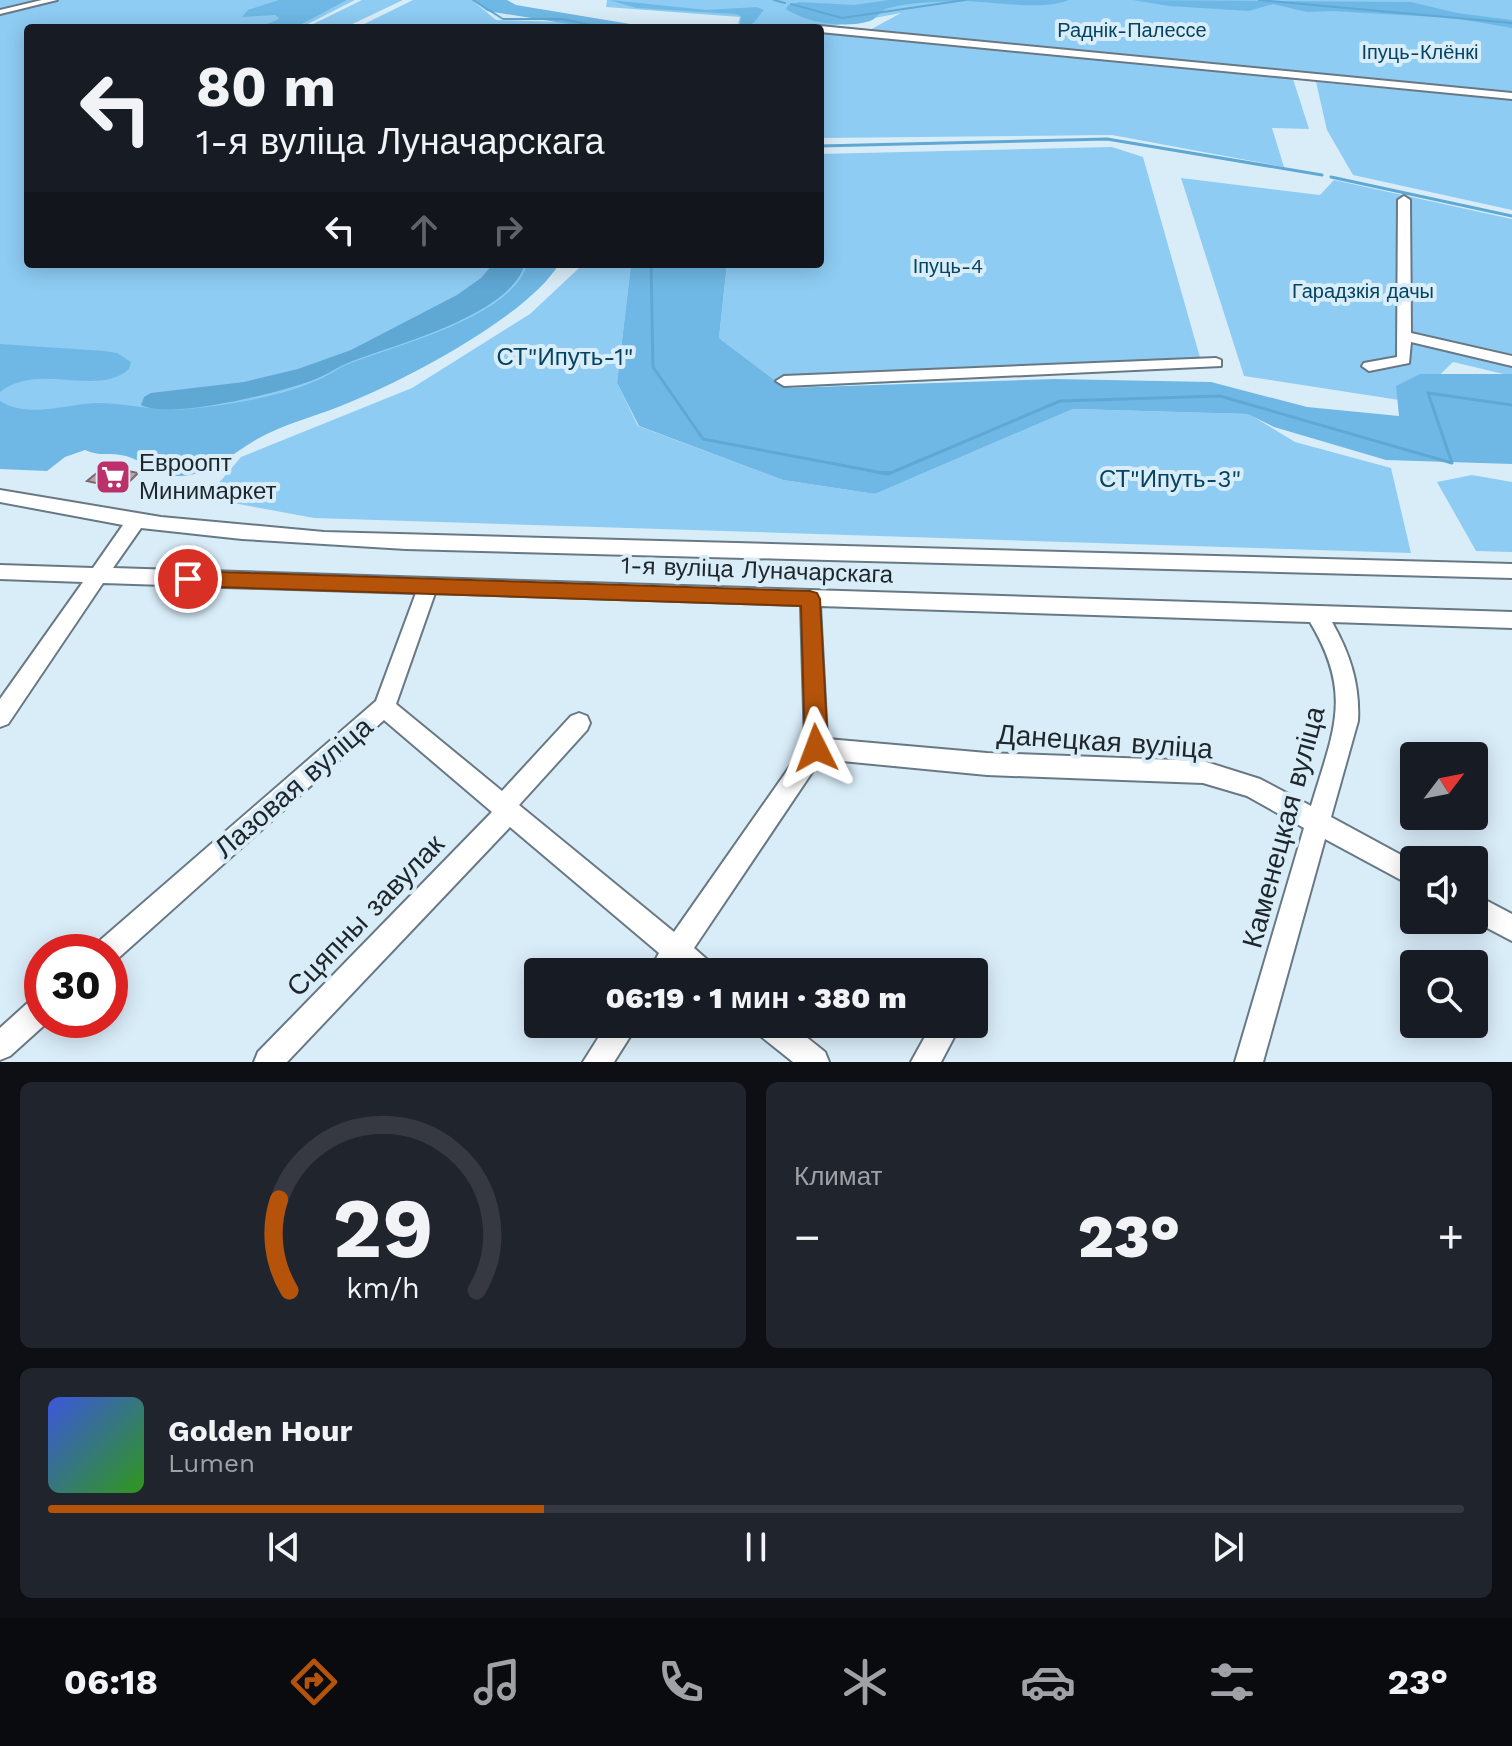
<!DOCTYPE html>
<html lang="ru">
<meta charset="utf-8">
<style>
body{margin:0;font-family:"Work Sans",sans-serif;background:#20242c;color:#f1f3f6;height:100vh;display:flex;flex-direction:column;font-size:30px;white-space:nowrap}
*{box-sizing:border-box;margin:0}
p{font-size:26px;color:#9ea1a6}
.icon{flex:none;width:44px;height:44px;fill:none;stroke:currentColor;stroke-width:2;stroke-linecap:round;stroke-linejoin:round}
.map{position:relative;height:1062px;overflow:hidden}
.sheet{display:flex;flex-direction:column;gap:20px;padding:20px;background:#0d0f14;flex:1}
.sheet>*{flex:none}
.top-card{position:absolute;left:24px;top:24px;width:800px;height:244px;border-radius:8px;box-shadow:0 4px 20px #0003;background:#171b24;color:#f1f3f6;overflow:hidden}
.needle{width:52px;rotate:58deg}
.tools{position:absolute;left:1400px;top:742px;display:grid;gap:16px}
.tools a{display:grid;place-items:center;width:88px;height:88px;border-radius:8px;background:#171b24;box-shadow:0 4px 20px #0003;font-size:40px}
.speed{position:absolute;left:24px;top:934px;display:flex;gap:16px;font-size:40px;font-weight:700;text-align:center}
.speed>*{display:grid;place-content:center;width:104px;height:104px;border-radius:50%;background:#171b24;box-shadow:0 4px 20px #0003;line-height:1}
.speed .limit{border:12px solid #d22;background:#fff;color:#111}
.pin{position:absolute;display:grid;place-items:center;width:68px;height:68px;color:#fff;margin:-34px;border:4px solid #fff;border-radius:50%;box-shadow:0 2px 8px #0007}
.me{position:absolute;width:88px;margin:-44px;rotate:357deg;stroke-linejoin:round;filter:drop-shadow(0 0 6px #0008)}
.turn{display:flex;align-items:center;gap:28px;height:168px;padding:0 40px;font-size:36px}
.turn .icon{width:104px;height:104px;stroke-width:2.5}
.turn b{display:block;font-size:56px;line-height:68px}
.lanes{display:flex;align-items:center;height:76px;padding:0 40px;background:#0003;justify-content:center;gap:40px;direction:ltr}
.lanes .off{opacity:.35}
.big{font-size:60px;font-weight:800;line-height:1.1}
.sheet .tile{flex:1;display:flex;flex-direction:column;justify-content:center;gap:12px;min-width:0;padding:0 28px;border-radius:12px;background:#20242c}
.sheet .dial{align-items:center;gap:0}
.dial svg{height:208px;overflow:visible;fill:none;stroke:#363941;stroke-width:7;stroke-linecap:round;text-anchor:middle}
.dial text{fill:#f1f3f6;stroke:none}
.song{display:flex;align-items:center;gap:24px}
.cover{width:96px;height:96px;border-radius:12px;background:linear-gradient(135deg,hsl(230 70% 55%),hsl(110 70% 35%))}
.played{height:8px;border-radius:4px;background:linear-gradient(90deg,#b45309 35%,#363941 35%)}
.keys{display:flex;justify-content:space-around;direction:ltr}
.heat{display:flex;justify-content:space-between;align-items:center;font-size:44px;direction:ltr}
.sheet .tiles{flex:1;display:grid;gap:20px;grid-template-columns:1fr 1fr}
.tile:last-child{grid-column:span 2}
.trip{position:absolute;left:524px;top:958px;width:464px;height:80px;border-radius:8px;background:#171b24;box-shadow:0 4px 20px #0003;font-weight:800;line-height:80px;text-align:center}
.tabs{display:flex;height:128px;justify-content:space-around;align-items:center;background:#090b0e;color:#9ea1a6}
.tabs .icon{width:56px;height:56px}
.tabs .selected{color:#b45309}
.tabs b{font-size:36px;color:#f1f3f6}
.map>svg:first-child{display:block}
.green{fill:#8eccf3}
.forest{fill:#6fb8e5}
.water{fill:#5fa8d4}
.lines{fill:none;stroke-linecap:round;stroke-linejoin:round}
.stream-far2{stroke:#5fa8d4;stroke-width:2}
.stream-far1{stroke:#5fa8d4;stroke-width:3}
.stream{stroke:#5fa8d4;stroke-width:4}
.building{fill:#baa4a9;stroke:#7b676c;stroke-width:2}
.minor-casing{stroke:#687985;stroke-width:4}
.minor{fill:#fff;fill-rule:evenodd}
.route{fill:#b45309;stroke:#753606;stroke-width:2}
.labels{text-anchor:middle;stroke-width:8;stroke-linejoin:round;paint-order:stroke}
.far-park-label{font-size:20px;fill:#044361;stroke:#d9edf9}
.park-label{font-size:24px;fill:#044361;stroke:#d9edf9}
.poi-label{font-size:24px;fill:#1f262b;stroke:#d9edf9;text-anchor:start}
.street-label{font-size:24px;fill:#1f262b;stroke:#d9edf9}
.near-street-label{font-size:28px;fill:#1f262b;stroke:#d9edf9}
</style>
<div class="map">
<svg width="1512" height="1062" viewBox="0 0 1512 1062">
<rect width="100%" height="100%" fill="#d9edf9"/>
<g class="green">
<polygon points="0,0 355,0 300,28 28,28 28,264 539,264 522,297 239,429 0,411"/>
<polygon points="362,0 403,0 344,28 305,28"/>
<polygon points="413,0 472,0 496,20 561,22 594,28 356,28"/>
<polygon points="607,0 1512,0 1512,93 868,31 901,13 831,26 802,24 737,28 740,17 606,7"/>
<polygon points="820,32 1293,79 1309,129 1272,128 1284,167 1112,135 820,138"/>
<polygon points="1316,82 1512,100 1512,210 1353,175 1327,130"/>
<polygon points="1112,147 1143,157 1203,368 785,388 719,338 727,264 820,264 820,154"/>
<polygon points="1181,178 1320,195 1334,180 1512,219 1512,376 1453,362 1412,402 1244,376"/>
<polygon points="579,264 631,264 617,383 638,426 783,480 875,494 1073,409 1249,414 1295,442 1391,468 1411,553 314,518 206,498 241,457 412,388 530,314 579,268"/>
<polygon points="1472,475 1512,482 1512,552 1476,551 1437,482"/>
</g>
<g class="forest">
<polygon points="279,0 347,0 294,28 256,28 277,20 279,18 275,15 242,17 248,10"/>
<polygon points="472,0 507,0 516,5 654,28 594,28 487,11"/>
<path d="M610 0 706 10 757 7 764 10C756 18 753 30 740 24L741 16 735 14 636 8Z"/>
<path d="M889 0H1069C1039 12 990 0 957 1 935 2 911 2 889 8 879 10 878 18 870 21 845 29 807 23 786 9L788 5 799 2 854 5Z"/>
<polygon points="1133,0 1411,2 1457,13 1512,20 1512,28 1454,18 1332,11 1307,12 1273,4 1249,11 1169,6"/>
<path d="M527 264H559C528 316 405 380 348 403 322 414 294 421 269 433 242 445 212 475 182 476 159 477 146 462 126 456 111 452 99 457 85 450L65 457 47 471 0 469V401C28 419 66 404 96 403 127 403 156 412 187 409 230 405 279 397 318 380 330 375 339 367 351 363 396 345 513 317 527 264Z"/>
<polygon points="631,264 727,264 719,338 785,388 1054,379 1211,382 1307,407 1399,416 1396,386 1420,374 1512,374 1512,464 1386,460 1274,427 1248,414 1073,409 875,494 783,480 639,426 617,383"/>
<path d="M0 344 104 351 117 353 131 362 129 369C97 398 38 361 0 392Z"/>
</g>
<path class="water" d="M493 264 524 266C509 314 401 343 358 359 340 365 326 376 308 382 276 393 171 420 141 405L144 397 151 393 244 382 298 369 351 350 457 295 481 278Z"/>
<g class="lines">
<g class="stream-far2">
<polyline points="473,0 503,19 562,19 606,28"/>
<polyline points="774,0 785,3"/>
<polyline points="1259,0 1512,23"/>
<polyline points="791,4 842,18 965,0"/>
</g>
<g class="stream-far1">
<polyline points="820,146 1107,139 1322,175"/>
<polyline points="1331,177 1512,216"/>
<polyline points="651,264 653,367 703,439 888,474 1060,401 1220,396 1452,463 1428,393 1512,405"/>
</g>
<polyline class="stream" points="882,473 890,473"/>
</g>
<polygon class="building" points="110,467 138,473 122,489 87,481 98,472 104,473"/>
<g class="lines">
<defs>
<g id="minor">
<polygon points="42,0 57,0 0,14 0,10"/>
<polygon points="820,26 1512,93 1512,99 820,32 820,28 816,28"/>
<polygon points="1404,196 1410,200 1411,333 1512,356 1512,366 1411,342 1409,363 1369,371 1362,366 1364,363 1397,357 1398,200"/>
<polygon points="1216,358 1221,360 1221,366 784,386 776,381 784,376"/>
<path d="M0 490 161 517 324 532 1512 564V578L406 549 242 539 141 528 113 568 1512 612V628L1332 622C1350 654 1360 684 1358 721L1331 817 1414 862V887L1325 839 1263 1062H1235L1304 828 1247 796 1203 783 987 775 821 759 694 948 711 963 715 972H649L659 953 510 827 287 1062H254L258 1052 492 812 384 720 115 961 110 963V952H93L97 943 376 701 416 593 103 583 8 724 0 727V699L83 582 0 579V565L93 568 123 525 0 502ZM435 593 801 605 805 745 674 932 519 805 587 730 590 723 587 716 579 713 571 716 502 791 396 704ZM820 606 1310 622C1354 695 1333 732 1311 806L1260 779 1203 761 987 753 827 739Z"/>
<polygon points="1474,894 1512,914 1512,941 1472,920"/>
<polygon points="42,995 42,1020 50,1020 10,1056 0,1060 0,1028 32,999"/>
<polygon points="607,1024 638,1024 614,1062 583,1062"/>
<polygon points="754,1024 790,1024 825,1052 829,1062 793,1062 758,1034"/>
<polygon points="932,1024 961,1024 941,1062 911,1062"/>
</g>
</defs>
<use href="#minor" class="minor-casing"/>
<use href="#minor" class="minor"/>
</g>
<polygon class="route" points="188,571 810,591 817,593 820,599 828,748 824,756 816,759 808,756 805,748 801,606 188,586 181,584 179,579 181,573"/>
<defs>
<symbol id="supermarket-square" viewBox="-11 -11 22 22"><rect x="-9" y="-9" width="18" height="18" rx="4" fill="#bc316b" stroke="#d9edf9"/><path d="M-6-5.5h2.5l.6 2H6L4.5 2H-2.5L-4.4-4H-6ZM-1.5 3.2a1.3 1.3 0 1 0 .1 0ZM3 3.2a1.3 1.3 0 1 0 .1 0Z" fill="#fff"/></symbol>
</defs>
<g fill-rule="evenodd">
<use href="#supermarket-square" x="93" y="457" width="40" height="40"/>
</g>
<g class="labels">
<g class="far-park-label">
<text x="1132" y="37">Раднік-Палессе</text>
<text x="1420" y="59">Іпуць-Клёнкі</text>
<text x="948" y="273">Іпуць-4</text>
<text x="1363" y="298">Гарадзкія дачы</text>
</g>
<g class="park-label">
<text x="565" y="365">СТ"Ипуть-1"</text>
<text x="1170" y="487">СТ"Ипуть-3"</text>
</g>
<g class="poi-label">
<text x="139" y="471">Евроопт<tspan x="139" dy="28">Минимаркет</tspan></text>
</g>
<g class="street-label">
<text transform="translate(757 570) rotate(2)" y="8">1-я вуліца Луначарскага</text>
</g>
<g class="near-street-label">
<text transform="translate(1105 741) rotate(4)" y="10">Данецкая вуліца</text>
<text transform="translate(293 787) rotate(-41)" y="10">Лазовая вуліца</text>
<text transform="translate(1283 827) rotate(-75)" y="10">Каменецкая вуліца</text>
<text transform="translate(365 915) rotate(-46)" y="10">Сцяпны завулак</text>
</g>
</g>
</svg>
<div class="tools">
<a><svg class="needle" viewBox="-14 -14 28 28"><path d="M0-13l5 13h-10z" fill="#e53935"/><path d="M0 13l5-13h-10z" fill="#9ea1a6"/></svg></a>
<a><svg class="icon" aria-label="sound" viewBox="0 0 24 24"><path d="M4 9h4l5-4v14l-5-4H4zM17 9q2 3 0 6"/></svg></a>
<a><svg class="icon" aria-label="search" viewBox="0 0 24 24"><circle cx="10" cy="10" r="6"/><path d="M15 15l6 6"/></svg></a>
</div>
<div class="speed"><div class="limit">30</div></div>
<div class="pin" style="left:188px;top:579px;background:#d93025"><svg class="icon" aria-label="arrive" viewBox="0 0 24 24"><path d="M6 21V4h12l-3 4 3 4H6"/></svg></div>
<svg class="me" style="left:816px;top:748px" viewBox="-20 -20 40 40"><path d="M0-17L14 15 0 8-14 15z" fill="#b45309" stroke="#fff" stroke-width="4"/></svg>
<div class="trip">06:19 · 1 мин · 380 m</div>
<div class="top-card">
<div class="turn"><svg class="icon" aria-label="left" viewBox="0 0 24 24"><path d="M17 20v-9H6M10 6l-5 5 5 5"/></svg><div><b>80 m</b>1-я вуліца Луначарскага</div></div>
<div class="lanes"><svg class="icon" aria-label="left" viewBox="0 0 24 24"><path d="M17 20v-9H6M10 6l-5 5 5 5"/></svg><svg class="icon off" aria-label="ahead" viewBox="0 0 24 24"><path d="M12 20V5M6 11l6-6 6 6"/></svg><svg class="icon off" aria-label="right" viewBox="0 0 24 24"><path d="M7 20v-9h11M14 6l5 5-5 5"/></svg></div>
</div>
</div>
<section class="sheet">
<div class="tiles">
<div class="tile dial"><svg viewBox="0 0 100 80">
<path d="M14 69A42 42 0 1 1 86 69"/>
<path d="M14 69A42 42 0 0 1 10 34" stroke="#b45309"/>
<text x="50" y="56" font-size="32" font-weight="700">29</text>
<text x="50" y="72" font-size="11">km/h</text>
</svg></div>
<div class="tile"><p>Климат</p>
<div class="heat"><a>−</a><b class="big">23°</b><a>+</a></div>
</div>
<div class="tile">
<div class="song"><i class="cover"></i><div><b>Golden Hour</b><p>Lumen</p></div></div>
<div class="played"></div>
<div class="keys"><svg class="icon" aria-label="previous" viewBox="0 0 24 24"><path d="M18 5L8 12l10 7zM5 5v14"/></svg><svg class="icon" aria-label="pause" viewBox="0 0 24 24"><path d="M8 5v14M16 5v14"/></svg><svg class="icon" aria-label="next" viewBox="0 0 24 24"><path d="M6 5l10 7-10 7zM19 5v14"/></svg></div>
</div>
</div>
</section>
<nav class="tabs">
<b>06:18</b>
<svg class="icon selected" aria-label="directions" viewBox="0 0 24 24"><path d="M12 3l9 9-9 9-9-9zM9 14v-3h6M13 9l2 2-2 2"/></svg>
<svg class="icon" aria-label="music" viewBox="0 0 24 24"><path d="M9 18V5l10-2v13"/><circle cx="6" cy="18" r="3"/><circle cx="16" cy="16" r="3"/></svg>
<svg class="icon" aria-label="phone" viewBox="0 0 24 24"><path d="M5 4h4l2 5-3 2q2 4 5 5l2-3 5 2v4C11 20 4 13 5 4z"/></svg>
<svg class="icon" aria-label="climate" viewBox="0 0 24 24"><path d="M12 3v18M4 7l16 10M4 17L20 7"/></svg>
<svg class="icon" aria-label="car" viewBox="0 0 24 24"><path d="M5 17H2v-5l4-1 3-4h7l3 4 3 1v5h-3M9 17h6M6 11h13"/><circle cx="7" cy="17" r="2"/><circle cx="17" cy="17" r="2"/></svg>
<svg class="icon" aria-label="filters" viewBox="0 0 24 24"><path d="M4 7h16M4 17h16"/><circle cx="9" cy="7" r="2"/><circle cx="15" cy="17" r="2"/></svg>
<b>23°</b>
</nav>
